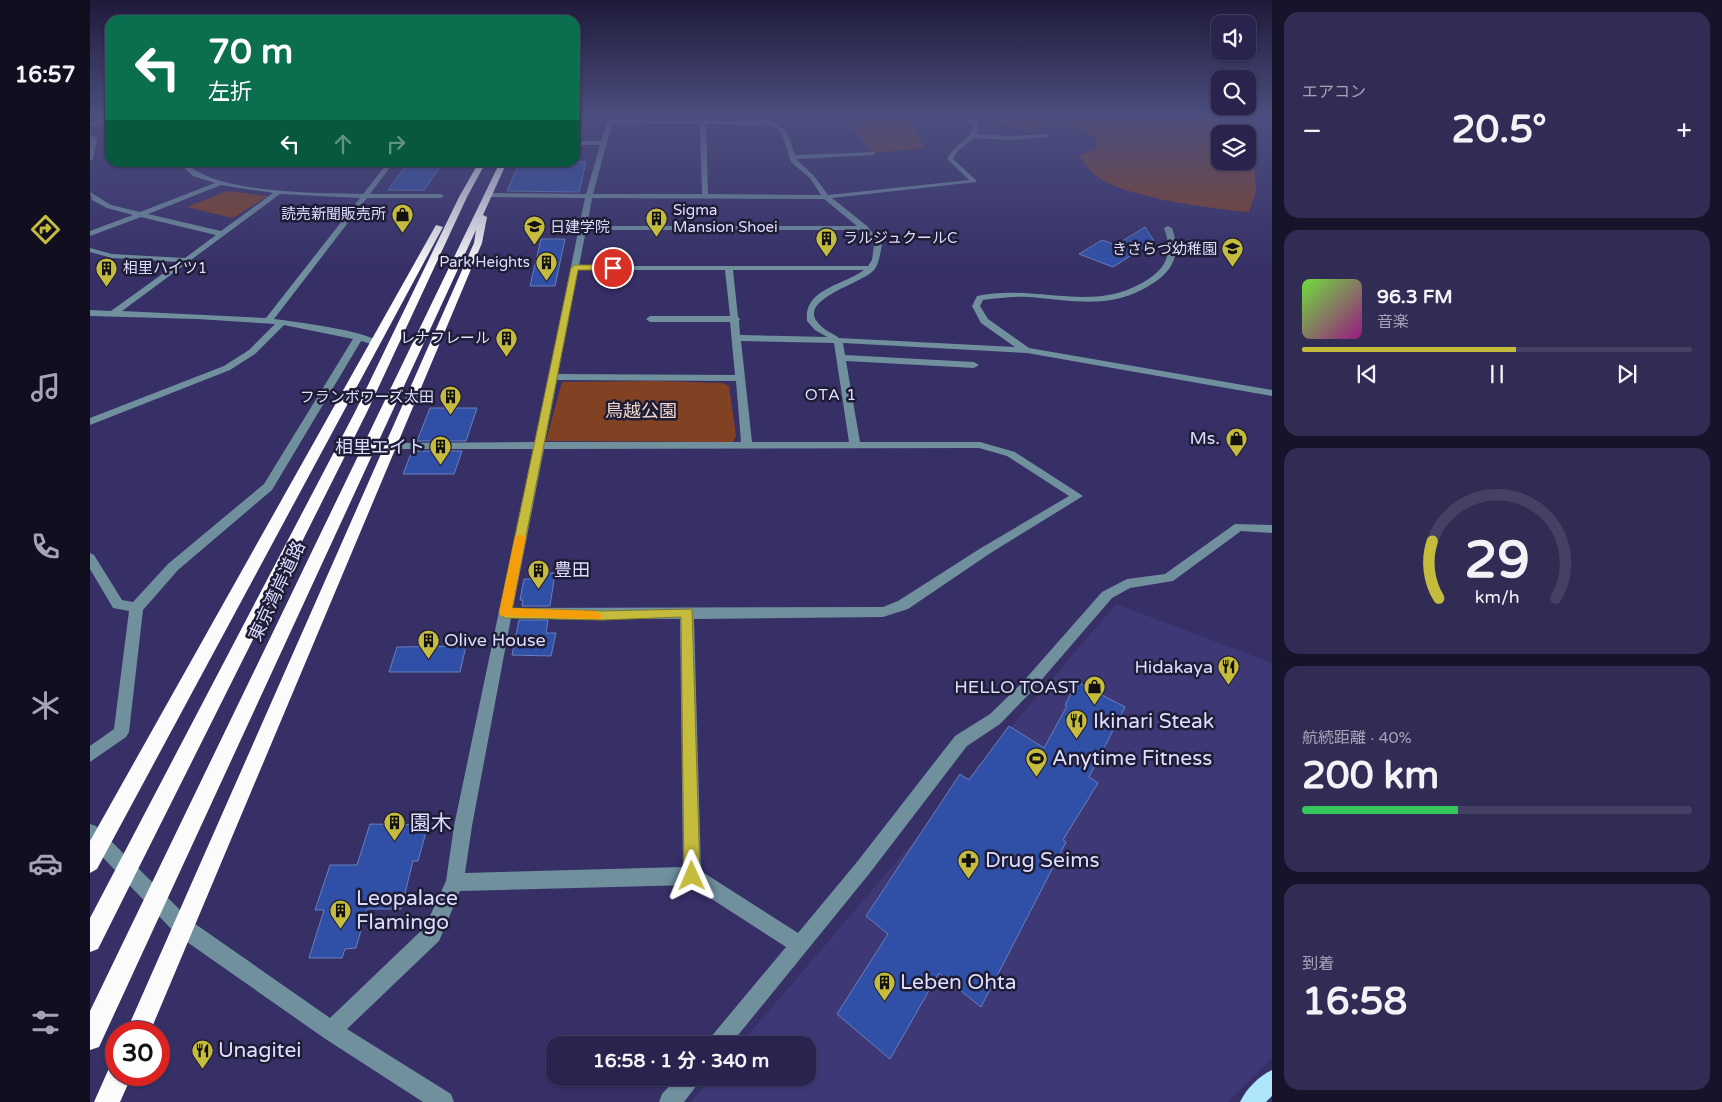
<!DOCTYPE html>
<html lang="ja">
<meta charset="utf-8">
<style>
body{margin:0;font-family:"Varela Round","Noto Sans JP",sans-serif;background:#302c54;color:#f1f3f6;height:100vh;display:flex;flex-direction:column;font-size:19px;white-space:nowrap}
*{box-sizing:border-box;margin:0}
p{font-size:16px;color:#a5a4b6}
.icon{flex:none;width:28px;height:28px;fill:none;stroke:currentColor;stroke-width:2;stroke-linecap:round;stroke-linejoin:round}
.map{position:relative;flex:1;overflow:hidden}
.panel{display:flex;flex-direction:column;gap:12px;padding:12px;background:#16142a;width:450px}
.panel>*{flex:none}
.banner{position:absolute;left:15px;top:15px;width:475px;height:152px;border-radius:15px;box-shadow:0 1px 4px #0004,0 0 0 1px #444165;background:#0b6e4f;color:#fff;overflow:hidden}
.tools{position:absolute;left:1121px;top:15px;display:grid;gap:10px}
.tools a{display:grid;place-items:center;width:45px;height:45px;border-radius:10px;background:#28244d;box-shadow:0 1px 4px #0004,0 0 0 1px #444165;font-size:25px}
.speed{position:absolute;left:15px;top:1021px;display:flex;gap:10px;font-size:25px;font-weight:700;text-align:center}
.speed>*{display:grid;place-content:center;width:65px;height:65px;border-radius:50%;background:#28244d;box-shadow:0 1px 4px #0004,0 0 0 1px #444165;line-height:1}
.speed .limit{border:8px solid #d22;background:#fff;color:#111}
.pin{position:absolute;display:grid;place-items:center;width:42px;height:42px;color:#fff;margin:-21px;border:2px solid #fff;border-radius:50%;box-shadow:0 1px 5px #0007}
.me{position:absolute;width:55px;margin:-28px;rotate:359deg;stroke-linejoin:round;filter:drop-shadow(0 0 4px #0008)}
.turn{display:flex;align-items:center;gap:18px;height:105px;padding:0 20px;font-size:22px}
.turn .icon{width:65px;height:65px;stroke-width:2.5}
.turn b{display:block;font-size:35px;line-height:42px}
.lanes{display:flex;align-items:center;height:48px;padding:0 20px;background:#0003;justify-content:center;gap:25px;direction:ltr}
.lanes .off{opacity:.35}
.big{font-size:38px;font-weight:700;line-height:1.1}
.panel .widget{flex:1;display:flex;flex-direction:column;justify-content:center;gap:8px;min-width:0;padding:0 18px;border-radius:15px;background:#302c54}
.panel .dial{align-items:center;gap:0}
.dial svg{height:130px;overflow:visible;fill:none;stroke:#444165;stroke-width:7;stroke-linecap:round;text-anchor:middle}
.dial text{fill:#f1f3f6;stroke:none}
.song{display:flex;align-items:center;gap:15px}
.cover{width:60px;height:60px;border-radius:8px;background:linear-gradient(135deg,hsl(100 70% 55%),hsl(310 70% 35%))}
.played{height:5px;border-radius:2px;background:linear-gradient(90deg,#c5bc3d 55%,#444165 55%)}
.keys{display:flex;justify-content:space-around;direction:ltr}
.heat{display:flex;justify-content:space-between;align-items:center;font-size:28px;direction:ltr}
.charge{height:8px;border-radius:4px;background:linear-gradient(90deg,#34c759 40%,#444165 0)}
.trip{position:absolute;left:456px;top:1036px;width:270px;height:50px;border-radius:15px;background:#28244d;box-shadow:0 1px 4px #0004,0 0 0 1px #444165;font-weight:700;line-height:50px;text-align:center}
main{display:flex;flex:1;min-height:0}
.menu{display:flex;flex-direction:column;width:90px;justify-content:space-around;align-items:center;background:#100e1f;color:#a5a4b6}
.menu .icon{width:35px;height:35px}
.menu .on{color:#c5bc3d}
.menu b{font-size:22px;color:#f1f3f6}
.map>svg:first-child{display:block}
.built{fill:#3f3876}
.green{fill:#814223}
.building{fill:#3050a7;stroke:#6780ba}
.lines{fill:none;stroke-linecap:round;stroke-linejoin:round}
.minor{fill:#70909e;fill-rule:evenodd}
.major{fill:#afe5fb;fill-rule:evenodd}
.highway{fill:#fbfbfb;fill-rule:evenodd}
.route{fill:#c5bc3d;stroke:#807a28}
.slow{fill:#f59e0b}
.labels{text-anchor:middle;stroke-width:5;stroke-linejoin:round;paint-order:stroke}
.far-poi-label{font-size:15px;fill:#ddf;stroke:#1f1d36;text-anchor:end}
.far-neighbourhood-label{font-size:16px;letter-spacing:1px;fill:#ddf;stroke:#1f1d36}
.park-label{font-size:18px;fill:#f2d6ca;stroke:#1f1d36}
.poi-label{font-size:18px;fill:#ddf;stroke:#1f1d36;text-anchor:end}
.street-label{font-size:18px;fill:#ddf;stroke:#1f1d36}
.near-poi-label{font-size:21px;fill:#ddf;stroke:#1f1d36;text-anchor:start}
</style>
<main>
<nav class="menu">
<b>16:57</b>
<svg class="icon on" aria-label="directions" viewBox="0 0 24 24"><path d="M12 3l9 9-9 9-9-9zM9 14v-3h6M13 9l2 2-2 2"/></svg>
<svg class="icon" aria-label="music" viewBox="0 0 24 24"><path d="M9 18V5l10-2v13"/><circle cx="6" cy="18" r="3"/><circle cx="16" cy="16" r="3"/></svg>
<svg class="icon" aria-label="phone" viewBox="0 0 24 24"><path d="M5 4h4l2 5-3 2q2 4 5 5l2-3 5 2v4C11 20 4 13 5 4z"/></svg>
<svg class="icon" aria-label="climate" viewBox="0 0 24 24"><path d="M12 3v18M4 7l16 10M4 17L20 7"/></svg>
<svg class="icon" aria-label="car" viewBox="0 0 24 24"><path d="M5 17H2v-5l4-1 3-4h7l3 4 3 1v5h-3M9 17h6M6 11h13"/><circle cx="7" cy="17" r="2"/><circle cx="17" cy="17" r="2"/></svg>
<svg class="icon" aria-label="filters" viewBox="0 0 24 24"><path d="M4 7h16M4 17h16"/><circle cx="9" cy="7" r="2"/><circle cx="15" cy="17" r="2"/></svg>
</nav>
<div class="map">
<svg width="1182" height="1102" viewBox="0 0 1182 1102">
<rect width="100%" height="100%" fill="#363067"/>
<polygon class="built" points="1026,604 1182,663 1182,1058 1138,1102 601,1102 622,1078 718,1078 718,1045 650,1045"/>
<g class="green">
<polygon points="752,116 817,116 835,148 783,153"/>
<path d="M899 116H1159L1151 122 1152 127 1144 128V133L1148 134H1130V161H1158V137L1167 141 1164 153 1166 191 1159 212C1125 209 1026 197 1003 173 997 168 993 161 989 155L1007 149 1005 138C969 112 952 138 919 127 912 125 905 119 899 116Z"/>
<polygon points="137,191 178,196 143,218 97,207"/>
<polygon points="563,381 633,383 639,386 646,436 643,442 456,441 472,382"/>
</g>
<g class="building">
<polygon points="319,162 353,162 334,190 298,190"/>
<polygon points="430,162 496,162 489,192 417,191"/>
<polygon points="1055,227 1064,241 1023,267 989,254 1012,240 1026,245"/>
<polygon points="451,239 475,239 465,286 440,286"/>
<polygon points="340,408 387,408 376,441 327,441"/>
<polygon points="322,451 372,451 364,474 313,474"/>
<polygon points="447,573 465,573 460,606 432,606 433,600 430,600 434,579 445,579"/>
<polygon points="429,620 458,620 456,633 466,633 461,656 422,655"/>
<polygon points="376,646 370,672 299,672 307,647"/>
<polygon points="987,682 1035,707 999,777 1008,783 973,840 976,842 891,1007 849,973 800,1059 747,1014 798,934 776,916 870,774 879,780 919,726 954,748 977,706 975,705"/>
<polygon points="280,824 338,825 328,861 323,861 311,909 277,909 266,948 255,949 252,958 219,958 234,910 225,910 240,865 267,865"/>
</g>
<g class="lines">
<g class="minor">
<polygon points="20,116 20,120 0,127 0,123"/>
<path d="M519 116H523L522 120 610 121 611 116H615L616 121H670L657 116C664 115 670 118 677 120 698 127 698 135 705 155L785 152 783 155 706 159 724 176 738 195 879 180 857 159C864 145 879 141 884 126L872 116 884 119 889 125 886 134 923 136 959 134 957 137 923 140 884 138 868 151 863 159 886 180V182L742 198 777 226 792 245C790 254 789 264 784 270 774 283 703 300 730 325 735 331 743 333 749 338L925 347 891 323 882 306 887 296C948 283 1005 316 1060 278 1079 265 1082 249 1074 228L1078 226 1082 228C1089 248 1087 265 1069 279 1026 311 989 301 939 297 924 296 908 298 893 300L890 306 898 319 939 348 1182 390V396L937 353 753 343 755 355 884 362 889 365 884 368 756 361 770 442H890L925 452 993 496 899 554 818 609 793 617 604 619 611 871 708 933 767 862 865 736 900 714 931 684 1012 592 1037 579 1075 574 1145 524 1182 525V533L1151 531 1083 581 1040 588 1022 598 941 692 910 724 877 746 779 874 640 1045H617L620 1038 696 947 600 885 370 891 349 941 257 1029 361 1094 364 1102H333L234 1038 87 935 0 844V824L6 826 101 921 240 1018 335 927 356 881 364 826 443 449H299L294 446 299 443 445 442 495 198 398 197 395 195 398 193 496 194 510 145H485V141H511ZM675 123 687 127 692 134 701 162 720 178 731 195 618 194 616 124 672 125ZM522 124H610L612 194H503ZM502 198 734 199 767 226H497ZM496 230H772L784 245 782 260 778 266H489ZM488 270H635L640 316H560L556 319 560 322H640L645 375 468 374ZM643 270H774C754 285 713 289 717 321L725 330 737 337 650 335 649 321 650 319 648 317ZM651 341 744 343 759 442H662ZM467 380 646 381 651 442H455ZM889 448 917 456 979 496 891 548 808 601 793 607 423 608 454 449ZM421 618 590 619 593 867 375 873 382 826Z"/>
<polygon points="0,133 7,140 3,159 0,161"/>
<path d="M304 162 280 194H351L354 196 351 198H277L184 319C206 322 274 330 289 342L284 345 271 341 182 490 88 570 53 610 39 732 36 737 0 762V746L24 729 39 611 23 608 0 569V553L4 555 32 600 43 602 78 564 174 484 263 339 194 325 165 354 140 370 0 425V418L134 366 159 350 185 324 107 319 0 316V310L21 311 89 262 22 258 0 252V248L22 254 95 258 126 235 51 217 0 236V231L43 215 17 208 2 200 0 192 21 205 50 212 125 183 103 176 88 162ZM98 165H296L273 194C228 193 132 194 98 165ZM131 185 183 193 131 231 58 214ZM190 194 270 198 176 318 32 311Z"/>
<polygon points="587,1078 611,1078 607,1085 594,1102 569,1102 572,1094"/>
</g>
<path class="major" d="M1182 1070V1096L1176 1102H1150C1156 1089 1169 1076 1182 1070Z"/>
<g class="highway">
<polygon points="389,162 396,162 377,197 277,412 8,949 0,952 0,918 265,412 369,197"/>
<polygon points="410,162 417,162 393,215 397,217 392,243 60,1032 36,1032 384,243 386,230 9,1047 0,1050 0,1011"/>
<polygon points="346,225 353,227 7,869 0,873 0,841"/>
<polygon points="26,1063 26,1075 42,1075 30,1102 4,1102 20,1066"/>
</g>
</g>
<linearGradient id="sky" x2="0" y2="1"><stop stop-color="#1e1a39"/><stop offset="0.43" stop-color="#4c4e7f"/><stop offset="1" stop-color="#4c4e7f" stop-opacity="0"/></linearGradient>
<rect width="1182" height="270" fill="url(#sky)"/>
<polygon class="route" points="485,265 523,265 527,268 523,270 488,270 422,608 512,611 602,609 610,876 608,882 602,884 596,882 594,876 591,617 512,620 415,618 409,613 481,268"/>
<polygon class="slow" points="431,534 436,537 422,608 505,611 512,615 510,619 411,616 409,613 425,537"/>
<defs>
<symbol id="shop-pin" viewBox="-11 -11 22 30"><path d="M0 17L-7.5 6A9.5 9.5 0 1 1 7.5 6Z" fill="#c5bc3d" stroke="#1f1d36"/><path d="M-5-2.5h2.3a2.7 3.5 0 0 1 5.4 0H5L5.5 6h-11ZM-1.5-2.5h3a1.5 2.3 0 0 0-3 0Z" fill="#111"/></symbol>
<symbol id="building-pin" viewBox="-11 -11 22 30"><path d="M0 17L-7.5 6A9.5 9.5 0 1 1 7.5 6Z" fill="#c5bc3d" stroke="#1f1d36"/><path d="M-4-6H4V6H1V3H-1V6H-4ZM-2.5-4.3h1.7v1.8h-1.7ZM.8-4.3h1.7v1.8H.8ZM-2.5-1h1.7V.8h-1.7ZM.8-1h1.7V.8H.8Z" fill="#111"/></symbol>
<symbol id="school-pin" viewBox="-11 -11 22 30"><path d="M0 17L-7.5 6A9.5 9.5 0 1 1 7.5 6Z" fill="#c5bc3d" stroke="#1f1d36"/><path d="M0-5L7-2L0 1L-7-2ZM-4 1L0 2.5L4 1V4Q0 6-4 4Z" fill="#111"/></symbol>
<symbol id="restaurant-pin" viewBox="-11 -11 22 30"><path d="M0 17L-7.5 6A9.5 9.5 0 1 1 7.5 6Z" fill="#c5bc3d" stroke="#1f1d36"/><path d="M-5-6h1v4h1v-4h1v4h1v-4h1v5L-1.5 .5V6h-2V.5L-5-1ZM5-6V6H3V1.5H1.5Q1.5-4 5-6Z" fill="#111"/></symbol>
<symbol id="stadium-pin" viewBox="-11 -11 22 30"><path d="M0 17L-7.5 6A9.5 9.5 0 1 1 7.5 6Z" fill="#c5bc3d" stroke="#1f1d36"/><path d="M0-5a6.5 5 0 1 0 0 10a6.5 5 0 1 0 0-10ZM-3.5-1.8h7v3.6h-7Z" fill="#111"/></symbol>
<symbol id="pharmacy-pin" viewBox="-11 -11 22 30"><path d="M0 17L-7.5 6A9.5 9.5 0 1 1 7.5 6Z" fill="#c5bc3d" stroke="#1f1d36"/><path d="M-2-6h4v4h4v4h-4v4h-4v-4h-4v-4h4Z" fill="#111"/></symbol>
</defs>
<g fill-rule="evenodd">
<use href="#shop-pin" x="300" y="202" width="25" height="34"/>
<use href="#building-pin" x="554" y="206" width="25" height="34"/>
<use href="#school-pin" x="432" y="214" width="25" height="34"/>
<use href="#building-pin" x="724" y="226" width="25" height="34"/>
<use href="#school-pin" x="1130" y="236" width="25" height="34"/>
<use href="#building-pin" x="444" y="250" width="25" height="34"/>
<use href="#building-pin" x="4" y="256" width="25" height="34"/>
<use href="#building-pin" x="404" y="326" width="25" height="34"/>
<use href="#building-pin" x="348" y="384" width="25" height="34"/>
<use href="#shop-pin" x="1134" y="426" width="25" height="34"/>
<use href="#building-pin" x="338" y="434" width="25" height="34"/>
<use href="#building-pin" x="436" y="558" width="25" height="34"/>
<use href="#building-pin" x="326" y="628" width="25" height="34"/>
<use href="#restaurant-pin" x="1126" y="654" width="25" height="34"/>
<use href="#shop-pin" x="992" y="674" width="25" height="34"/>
<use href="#restaurant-pin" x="974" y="708" width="25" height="34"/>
<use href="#stadium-pin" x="934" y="746" width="25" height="34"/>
<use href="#building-pin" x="292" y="810" width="25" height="34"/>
<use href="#pharmacy-pin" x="866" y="848" width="25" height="34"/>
<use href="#building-pin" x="238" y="898" width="25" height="34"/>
<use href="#building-pin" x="782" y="970" width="25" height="34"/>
<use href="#restaurant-pin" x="100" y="1038" width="25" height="34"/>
</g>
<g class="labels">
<g class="far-poi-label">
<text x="583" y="215" text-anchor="start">Sigma<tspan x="583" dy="17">Mansion Shoei</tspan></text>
<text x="296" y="219">読売新聞販売所</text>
<text x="460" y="232" text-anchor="start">日建学院</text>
<text x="753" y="243" text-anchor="start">ラルジュクールC</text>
<text x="1127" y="254">きさらづ幼稚園</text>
<text x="440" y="267">Park Heights</text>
<text x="33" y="273" text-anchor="start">相里ハイツ1</text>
<text x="400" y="343">レナフレール</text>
<text x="344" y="402">フランボワーズ太田</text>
</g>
<g class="far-neighbourhood-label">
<text x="741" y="400">OTA 1</text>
</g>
<g class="park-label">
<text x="551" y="417">鳥越公園</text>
</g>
<g class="poi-label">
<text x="1130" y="444">Ms.</text>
<text x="335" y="453">相里エイト</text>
<text x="464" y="576" text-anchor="start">豊田</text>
<text x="354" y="646" text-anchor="start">Olive House</text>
<text x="1123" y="673">Hidakaya</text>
<text x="989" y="693">HELLO TOAST</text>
</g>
<g class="street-label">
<text transform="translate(187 591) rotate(-65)" y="6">東京湾岸道路</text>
</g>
<g class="near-poi-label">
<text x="1003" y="728">Ikinari Steak</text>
<text x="962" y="765">Anytime Fitness</text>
<text x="320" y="830">園木</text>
<text x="895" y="867">Drug Seims</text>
<text x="266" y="905">Leopalace<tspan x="266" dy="24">Flamingo</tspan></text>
<text x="810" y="989">Leben Ohta</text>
<text x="128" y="1057">Unagitei</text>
</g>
</g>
</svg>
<div class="tools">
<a><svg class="icon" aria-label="sound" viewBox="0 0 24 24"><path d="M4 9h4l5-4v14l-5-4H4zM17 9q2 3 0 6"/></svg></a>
<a><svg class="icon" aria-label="search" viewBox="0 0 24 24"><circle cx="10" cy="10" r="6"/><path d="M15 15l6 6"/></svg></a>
<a><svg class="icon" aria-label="layers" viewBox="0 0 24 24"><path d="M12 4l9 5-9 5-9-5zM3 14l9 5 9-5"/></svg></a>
</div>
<div class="speed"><div class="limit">30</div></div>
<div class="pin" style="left:523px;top:268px;background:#d93025"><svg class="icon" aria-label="arrive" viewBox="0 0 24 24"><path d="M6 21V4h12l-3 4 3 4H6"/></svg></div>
<svg class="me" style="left:602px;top:876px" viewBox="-20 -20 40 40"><path d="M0-17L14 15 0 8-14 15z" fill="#c5bc3d" stroke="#fff" stroke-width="4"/></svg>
<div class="trip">16:58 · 1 分 · 340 m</div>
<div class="banner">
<div class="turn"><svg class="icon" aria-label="left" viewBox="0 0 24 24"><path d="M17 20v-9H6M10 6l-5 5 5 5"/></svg><div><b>70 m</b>左折</div></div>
<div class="lanes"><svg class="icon" aria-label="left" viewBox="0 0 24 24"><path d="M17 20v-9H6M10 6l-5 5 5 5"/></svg><svg class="icon off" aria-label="ahead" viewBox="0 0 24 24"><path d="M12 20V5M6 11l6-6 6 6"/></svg><svg class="icon off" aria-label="right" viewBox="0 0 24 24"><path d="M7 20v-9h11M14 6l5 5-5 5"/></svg></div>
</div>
</div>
<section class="panel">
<div class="widget"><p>エアコン</p>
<div class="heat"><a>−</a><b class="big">20.5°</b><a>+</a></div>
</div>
<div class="widget">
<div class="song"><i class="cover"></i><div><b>96.3 FM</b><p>音楽</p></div></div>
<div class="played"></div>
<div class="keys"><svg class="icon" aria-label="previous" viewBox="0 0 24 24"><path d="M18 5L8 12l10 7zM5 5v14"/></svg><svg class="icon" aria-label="pause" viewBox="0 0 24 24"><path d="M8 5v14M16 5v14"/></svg><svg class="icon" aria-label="next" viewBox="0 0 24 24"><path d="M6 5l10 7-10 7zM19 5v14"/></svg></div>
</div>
<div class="widget dial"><svg viewBox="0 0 100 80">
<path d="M14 69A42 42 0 1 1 86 69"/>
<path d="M14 69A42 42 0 0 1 10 34" stroke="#c5bc3d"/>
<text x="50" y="56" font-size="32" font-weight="700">29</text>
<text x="50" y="72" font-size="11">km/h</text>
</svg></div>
<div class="widget"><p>航続距離 · 40%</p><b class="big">200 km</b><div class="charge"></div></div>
<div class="widget"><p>到着</p><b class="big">16:58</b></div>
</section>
</main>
